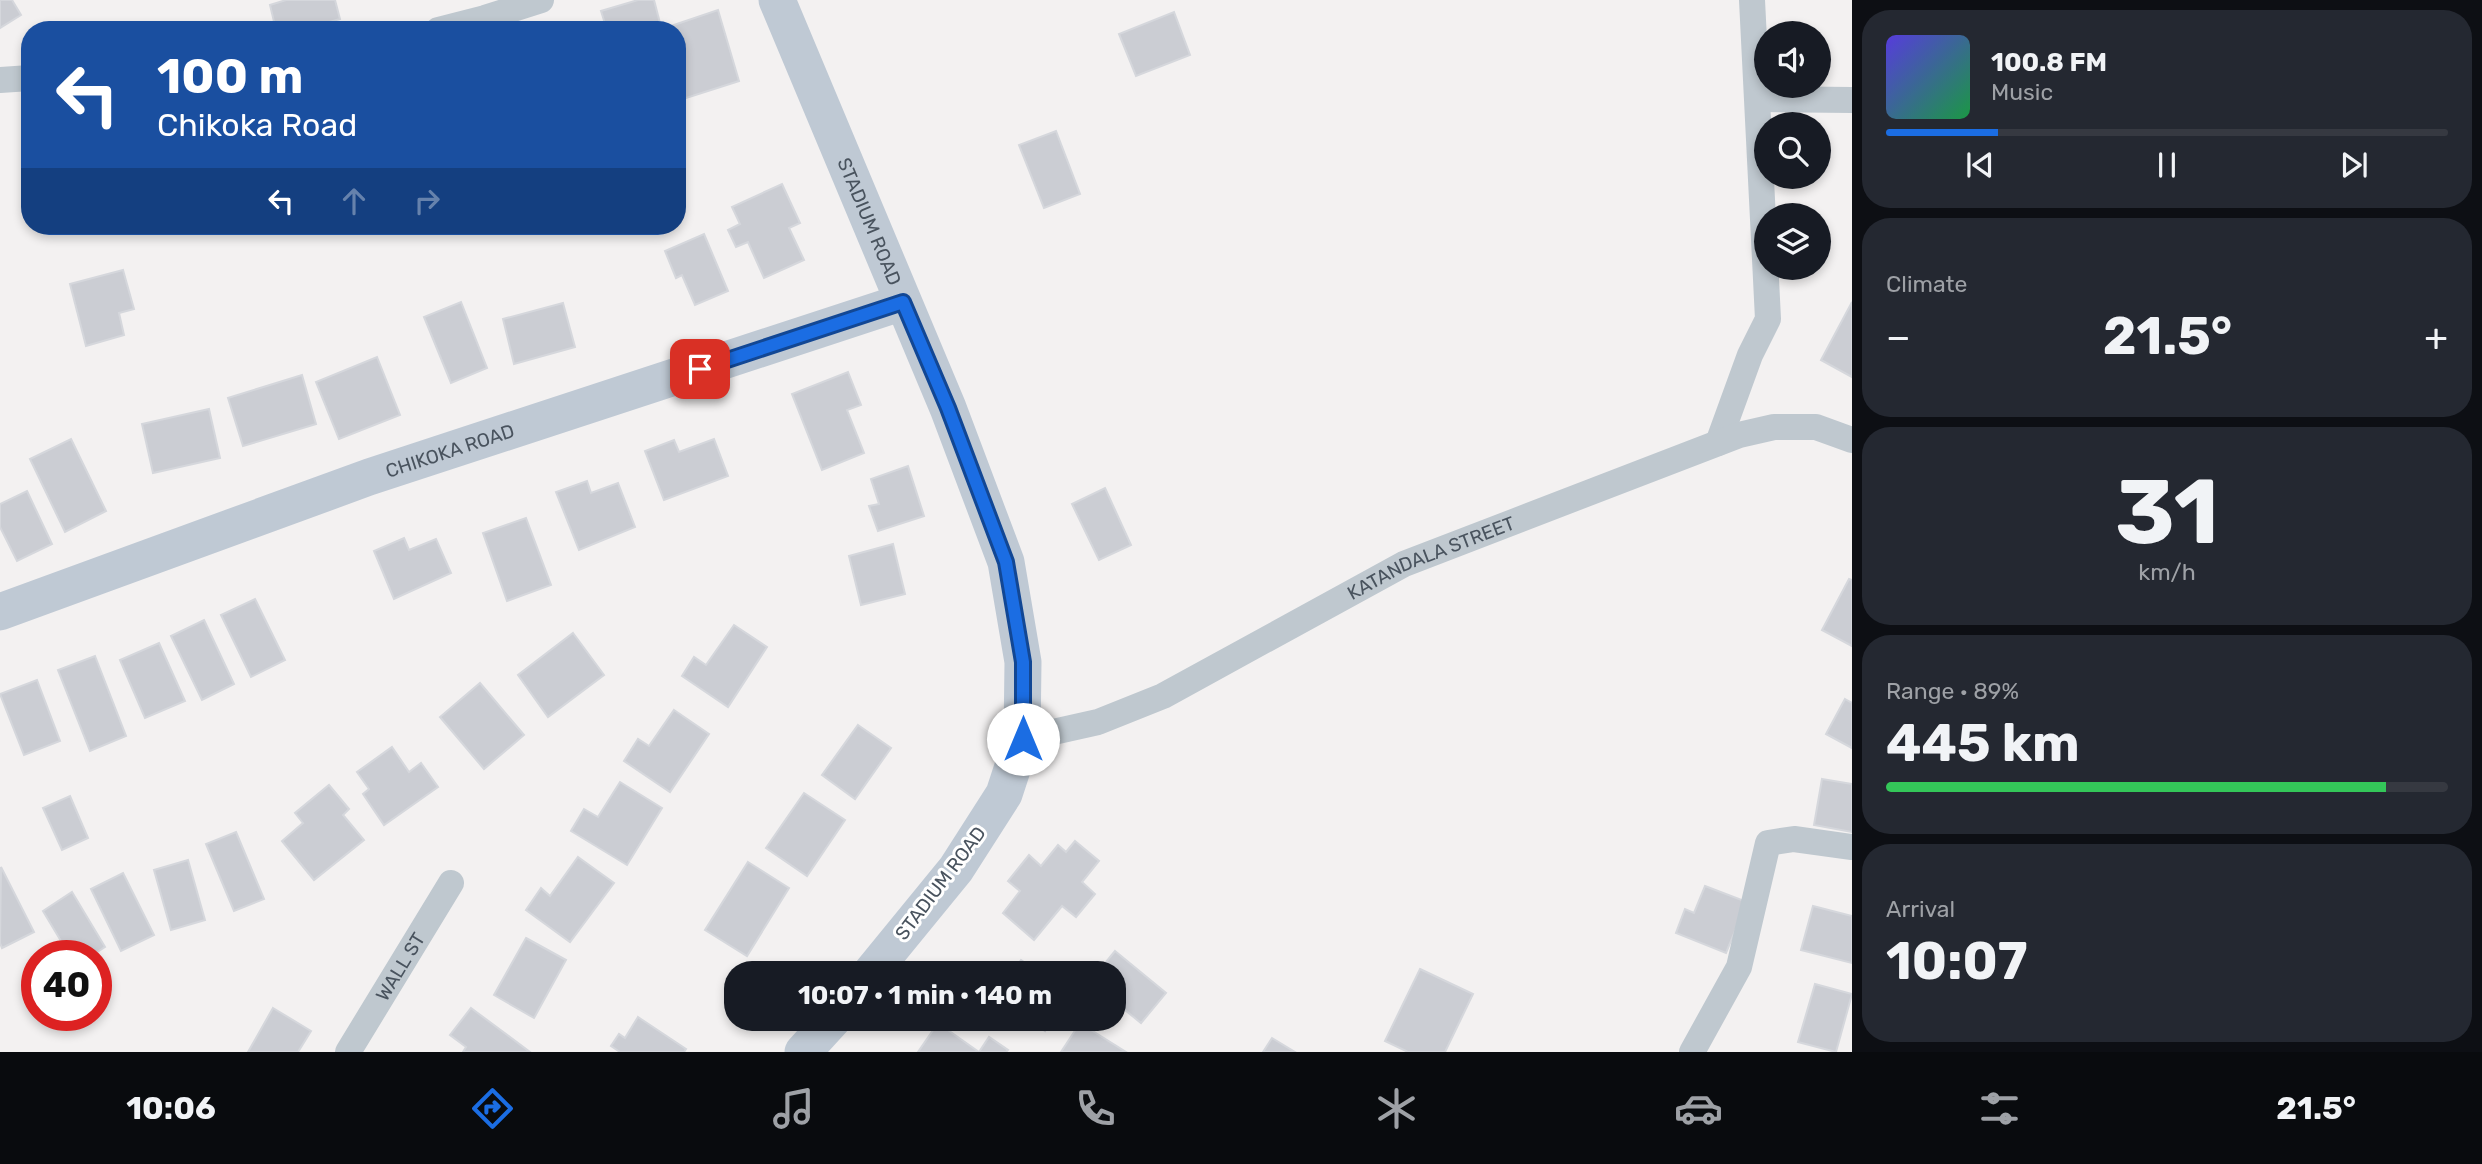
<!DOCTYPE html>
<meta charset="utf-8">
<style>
body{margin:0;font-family:Rubik,sans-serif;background:#242831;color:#f1f3f6;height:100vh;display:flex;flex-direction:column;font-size:26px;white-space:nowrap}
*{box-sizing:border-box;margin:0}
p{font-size:23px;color:#9ea1a6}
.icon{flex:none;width:38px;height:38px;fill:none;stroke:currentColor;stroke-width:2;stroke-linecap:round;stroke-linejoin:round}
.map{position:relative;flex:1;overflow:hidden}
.drawer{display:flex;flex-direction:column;gap:10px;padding:10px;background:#0d0f14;width:630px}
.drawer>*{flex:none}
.top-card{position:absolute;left:21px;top:21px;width:665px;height:214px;border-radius:28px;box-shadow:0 4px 10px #0003;background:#1a4fa0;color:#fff;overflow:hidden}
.fabs{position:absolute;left:1754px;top:21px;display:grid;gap:14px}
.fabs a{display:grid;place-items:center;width:77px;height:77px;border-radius:50%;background:#171b24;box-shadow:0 4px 10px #0003;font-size:35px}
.speed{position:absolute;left:21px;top:940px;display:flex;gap:14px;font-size:35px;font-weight:700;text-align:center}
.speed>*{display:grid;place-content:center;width:91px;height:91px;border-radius:50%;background:#171b24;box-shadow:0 4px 10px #0003;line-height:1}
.speed .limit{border:10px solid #d22;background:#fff;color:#111}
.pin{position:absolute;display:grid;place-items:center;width:60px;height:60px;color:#fff;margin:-30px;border-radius:14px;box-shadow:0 4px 10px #0006}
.me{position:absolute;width:77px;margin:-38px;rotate:0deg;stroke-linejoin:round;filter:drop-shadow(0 0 5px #0008)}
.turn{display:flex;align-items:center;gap:24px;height:147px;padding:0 21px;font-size:32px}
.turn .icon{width:91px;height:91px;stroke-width:2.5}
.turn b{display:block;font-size:49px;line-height:60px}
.lanes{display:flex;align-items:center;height:66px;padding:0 21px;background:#0003;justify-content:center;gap:35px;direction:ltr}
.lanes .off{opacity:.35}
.big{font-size:52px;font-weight:700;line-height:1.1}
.drawer .widget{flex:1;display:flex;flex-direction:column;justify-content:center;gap:10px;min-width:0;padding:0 24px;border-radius:28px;background:#242831}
.drawer .dial{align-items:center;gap:0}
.dial b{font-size:91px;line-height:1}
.song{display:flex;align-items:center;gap:21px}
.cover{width:84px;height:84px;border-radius:10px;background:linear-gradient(135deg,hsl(250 70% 55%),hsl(140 70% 35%))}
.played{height:7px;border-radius:4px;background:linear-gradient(90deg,#1b6de3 20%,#363941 20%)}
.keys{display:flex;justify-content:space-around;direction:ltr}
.heat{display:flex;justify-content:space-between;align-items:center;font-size:38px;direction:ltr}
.charge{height:10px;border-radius:5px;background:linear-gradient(90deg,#34c759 89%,#363941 0)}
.trip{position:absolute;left:724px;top:961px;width:402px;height:70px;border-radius:28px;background:#171b24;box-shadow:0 4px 10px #0003;font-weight:700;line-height:70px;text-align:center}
.menu{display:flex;height:112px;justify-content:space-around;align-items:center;background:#090b0e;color:#9ea1a6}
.menu .icon{width:49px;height:49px}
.menu .on{color:#1b6de3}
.menu b{font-size:32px;color:#f1f3f6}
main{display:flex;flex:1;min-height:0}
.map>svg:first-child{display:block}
.building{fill:#cbcdd3;stroke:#d5d7dc;stroke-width:2}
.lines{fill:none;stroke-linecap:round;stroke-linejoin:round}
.street{stroke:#bfc8cf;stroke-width:26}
.secondary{stroke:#bfc9d4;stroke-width:37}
.route-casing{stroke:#124794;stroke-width:18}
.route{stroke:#1b6de3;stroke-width:12}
.labels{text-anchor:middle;stroke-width:6;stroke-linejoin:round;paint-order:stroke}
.street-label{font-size:19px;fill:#49535e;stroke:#fff}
</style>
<main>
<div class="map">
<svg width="1852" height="1052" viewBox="0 0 1852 1052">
<rect width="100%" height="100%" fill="#f3f1f1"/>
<g class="building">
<polygon points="0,0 12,0 21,15 0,28"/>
<polygon points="286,0 335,0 340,19 301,30 276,30 270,5"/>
<polygon points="638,0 654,0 661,27 653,30 607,30 601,11"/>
<polygon points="718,10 739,81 683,99 677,79 677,30 662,29"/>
<polygon points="1174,12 1190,55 1136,76 1119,34"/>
<polygon points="1056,131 1080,194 1044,208 1019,145"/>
<polygon points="782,184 800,223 789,228 804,260 764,278 748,242 736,247 728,230 740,224 732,207"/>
<polygon points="704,234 728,291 695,305 682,275 676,278 665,251"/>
<polygon points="123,270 134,309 119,313 124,335 86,346 70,284"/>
<polygon points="461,302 487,368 451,383 424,317"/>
<polygon points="1852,302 1852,377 1821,360"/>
<polygon points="563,303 575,347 514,364 503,319"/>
<polygon points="377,357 400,415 339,439 316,382"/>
<polygon points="848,372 861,405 847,410 864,453 822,470 792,394"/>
<polygon points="302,375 316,424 243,446 228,398"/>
<polygon points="209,409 220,458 153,473 142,424"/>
<polygon points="71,439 106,511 65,532 30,459"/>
<polygon points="714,439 728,476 664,500 645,451 674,440 679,452"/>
<polygon points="908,466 924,516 878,531 869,506 879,504 871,479"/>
<polygon points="587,481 591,493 618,483 635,527 579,550 556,492"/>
<polygon points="1105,488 1131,545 1099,560 1072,504"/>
<polygon points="27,491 52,544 17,561 0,527 0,504"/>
<polygon points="526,518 551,585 507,601 483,533"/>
<polygon points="404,538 409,550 436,539 451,573 394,599 374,551"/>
<polygon points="893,544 905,594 861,605 849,556"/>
<polygon points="1849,579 1852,580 1852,646 1822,630"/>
<polygon points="255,599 285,660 251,677 221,615"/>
<polygon points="204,620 234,684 202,700 171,636"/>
<polygon points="734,625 767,647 728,707 682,676 694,657 706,665"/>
<polygon points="573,633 604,675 548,717 518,675"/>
<polygon points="159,643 185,701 145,718 120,660"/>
<polygon points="95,656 126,736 90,751 58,670"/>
<polygon points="37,680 60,741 24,755 0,694"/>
<polygon points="480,683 524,735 484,769 440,717"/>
<polygon points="1845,699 1852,703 1852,748 1826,734"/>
<polygon points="674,710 709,734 670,792 624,761 638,739 649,746"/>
<polygon points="858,725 891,748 855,799 822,775"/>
<polygon points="392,747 409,772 421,763 438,787 384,825 363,794 369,789 357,772"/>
<polygon points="1822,779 1852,784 1852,832 1814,825"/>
<polygon points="620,782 662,808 627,865 571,831 584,809 598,817"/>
<polygon points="329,785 349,809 343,815 364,840 314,880 282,841 303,823 295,813"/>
<polygon points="804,793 845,820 807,876 766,848"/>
<polygon points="70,796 88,838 62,850 43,808"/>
<polygon points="236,832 264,899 234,911 206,844"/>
<polygon points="1075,841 1099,861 1082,882 1095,894 1076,917 1062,906 1034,940 1003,913 1020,891 1008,881 1029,855 1041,866 1058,845 1066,852"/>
<polygon points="578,857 614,883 570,942 526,910 541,888 550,896"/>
<polygon points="188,860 205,920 171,930 154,870"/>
<polygon points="748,862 789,888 747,956 705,930"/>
<polygon points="1,867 34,932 2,948 0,943"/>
<polygon points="123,873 154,935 121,951 91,889"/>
<polygon points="1705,886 1747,902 1726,953 1676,933 1685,909 1694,913"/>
<polygon points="72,892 105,947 91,956 70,956 43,911"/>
<polygon points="1813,906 1852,916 1852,963 1801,950"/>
<polygon points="526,938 566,960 534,1018 494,995"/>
<polygon points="1115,951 1166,993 1141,1023 1115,1002 1115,973 1097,973"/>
<polygon points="1021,960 1041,973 1012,973"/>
<polygon points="1420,969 1473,994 1445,1052 1408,1052 1385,1041"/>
<polygon points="1815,984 1852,994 1836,1052 1798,1042"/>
<polygon points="273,1008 311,1031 298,1052 248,1052"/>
<polygon points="471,1008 530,1052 463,1052 466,1047 450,1035"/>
<polygon points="638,1017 686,1049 684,1052 620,1052 611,1046 619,1034 625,1038"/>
<polygon points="1027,1018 1053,1018 1045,1031"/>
<polygon points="938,1023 979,1052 989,1037 1008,1050 1006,1052 918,1052"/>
<polygon points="1080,1023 1126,1052 1061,1052"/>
<polygon points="1272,1038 1295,1052 1263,1052"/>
</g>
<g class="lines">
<g class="street">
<polyline points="438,30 485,18 541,0"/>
<polyline points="0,80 30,78"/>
<polyline points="1758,99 1852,100"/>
<polyline points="1718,443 1750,355 1768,319 1752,0"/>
<path id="s1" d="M1022 739 1098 722 1163 696 1404 564 1739 435 1774 427H1816L1852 440"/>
<path id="s2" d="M348 1052 451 883"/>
<polyline points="1692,1052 1739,967 1768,843 1794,839 1852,847"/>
</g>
<g class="secondary">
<path id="s3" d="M777 0 948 408 1006 562 1023 662 1022 739 1004 794 956 869 871 973"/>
<path id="s4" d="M0 612 369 477 903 302"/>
<polyline points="803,1052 834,1018"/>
</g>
</g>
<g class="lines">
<defs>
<polyline id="route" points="700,369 903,302 948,408 1006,562 1023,662 1023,739"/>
</defs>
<use href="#route" class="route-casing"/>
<use href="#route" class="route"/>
</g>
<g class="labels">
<g class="street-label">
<text dy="7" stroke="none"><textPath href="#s3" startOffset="240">STADIUM ROAD</textPath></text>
<text dy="7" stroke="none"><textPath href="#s4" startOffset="478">CHIKOKA ROAD</textPath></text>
<text dy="7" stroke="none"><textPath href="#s1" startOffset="450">KATANDALA STREET</textPath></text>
<text transform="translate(940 883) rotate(-53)" y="7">STADIUM ROAD</text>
<text dy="7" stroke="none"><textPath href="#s2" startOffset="100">WALL ST</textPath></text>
</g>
</g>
</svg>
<div class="fabs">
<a><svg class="icon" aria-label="sound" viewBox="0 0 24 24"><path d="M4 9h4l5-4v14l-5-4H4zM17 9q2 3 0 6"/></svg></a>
<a><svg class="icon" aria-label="search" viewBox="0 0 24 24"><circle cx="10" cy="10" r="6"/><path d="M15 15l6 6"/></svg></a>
<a><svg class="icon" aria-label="layers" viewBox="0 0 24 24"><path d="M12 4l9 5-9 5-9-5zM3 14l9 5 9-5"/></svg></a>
</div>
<div class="speed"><div class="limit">40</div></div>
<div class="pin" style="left:700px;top:369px;background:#d93025"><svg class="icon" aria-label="arrive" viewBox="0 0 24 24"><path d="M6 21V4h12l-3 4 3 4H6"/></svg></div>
<svg class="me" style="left:1023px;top:739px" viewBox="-20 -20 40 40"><circle r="19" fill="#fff"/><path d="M0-13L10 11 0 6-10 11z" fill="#1b6de3"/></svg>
<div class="trip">10:07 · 1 min · 140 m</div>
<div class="top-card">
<div class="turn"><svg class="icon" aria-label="left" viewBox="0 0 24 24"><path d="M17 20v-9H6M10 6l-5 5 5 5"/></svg><div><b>100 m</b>Chikoka Road</div></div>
<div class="lanes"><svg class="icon" aria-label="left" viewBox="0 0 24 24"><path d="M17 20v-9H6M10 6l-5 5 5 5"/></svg><svg class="icon off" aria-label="ahead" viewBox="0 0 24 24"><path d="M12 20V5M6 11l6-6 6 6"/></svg><svg class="icon off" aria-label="right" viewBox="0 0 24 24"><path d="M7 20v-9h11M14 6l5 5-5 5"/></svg></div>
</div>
</div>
<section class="drawer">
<div class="widget">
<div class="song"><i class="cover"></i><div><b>100.8 FM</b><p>Music</p></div></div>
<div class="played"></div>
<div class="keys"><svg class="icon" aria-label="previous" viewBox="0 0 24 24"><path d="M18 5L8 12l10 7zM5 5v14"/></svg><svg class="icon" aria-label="pause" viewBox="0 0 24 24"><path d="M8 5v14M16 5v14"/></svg><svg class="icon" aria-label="next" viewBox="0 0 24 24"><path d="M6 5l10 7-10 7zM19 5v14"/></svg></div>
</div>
<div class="widget"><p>Climate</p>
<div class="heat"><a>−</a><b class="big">21.5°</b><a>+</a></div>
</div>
<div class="widget dial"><b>31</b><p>km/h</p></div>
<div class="widget"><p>Range · 89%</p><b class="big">445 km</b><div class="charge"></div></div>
<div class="widget"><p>Arrival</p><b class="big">10:07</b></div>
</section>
</main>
<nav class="menu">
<b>10:06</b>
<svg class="icon on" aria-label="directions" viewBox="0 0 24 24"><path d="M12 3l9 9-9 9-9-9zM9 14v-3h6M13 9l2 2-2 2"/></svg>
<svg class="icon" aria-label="music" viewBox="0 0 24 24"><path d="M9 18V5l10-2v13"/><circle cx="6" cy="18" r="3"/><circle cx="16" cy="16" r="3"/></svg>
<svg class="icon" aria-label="phone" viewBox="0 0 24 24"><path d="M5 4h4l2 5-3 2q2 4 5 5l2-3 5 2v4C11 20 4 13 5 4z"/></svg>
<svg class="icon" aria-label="climate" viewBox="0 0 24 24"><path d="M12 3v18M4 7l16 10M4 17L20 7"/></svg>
<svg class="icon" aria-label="car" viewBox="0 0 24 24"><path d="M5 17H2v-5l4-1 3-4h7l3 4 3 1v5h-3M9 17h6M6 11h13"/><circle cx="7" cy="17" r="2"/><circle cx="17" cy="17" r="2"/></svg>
<svg class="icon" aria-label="filters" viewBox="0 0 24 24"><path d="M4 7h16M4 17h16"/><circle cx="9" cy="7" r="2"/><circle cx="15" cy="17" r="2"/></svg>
<b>21.5°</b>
</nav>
